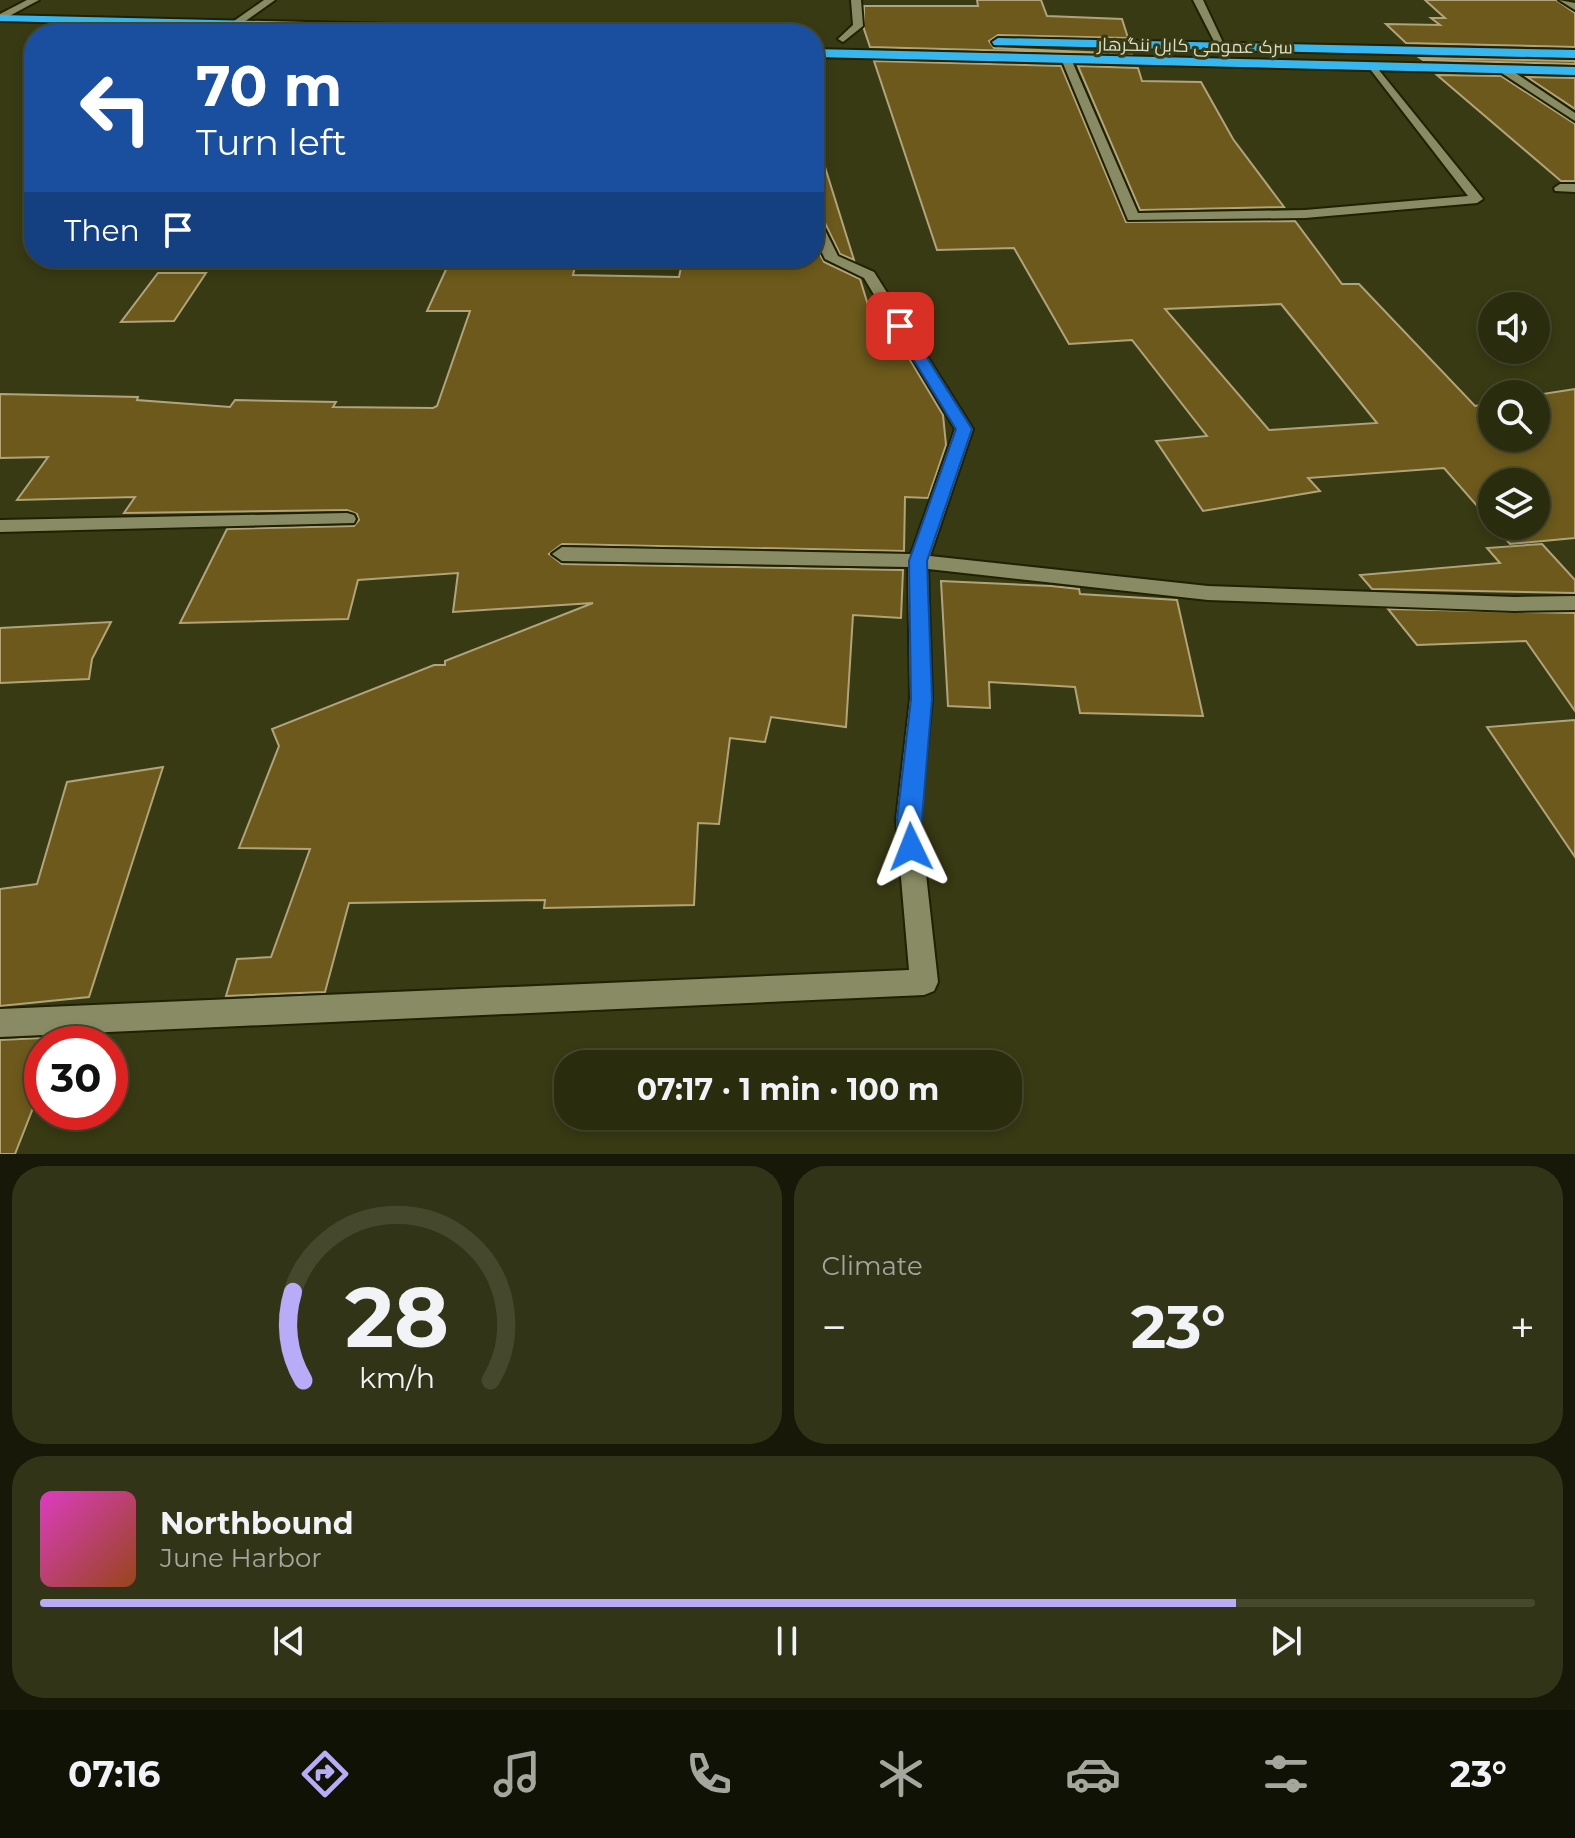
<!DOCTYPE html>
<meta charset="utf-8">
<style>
body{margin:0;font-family:Montserrat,Cairo,sans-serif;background:#323417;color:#f1f3f6;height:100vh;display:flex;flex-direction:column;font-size:30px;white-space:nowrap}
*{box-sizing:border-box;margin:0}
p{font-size:26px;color:#a5a79e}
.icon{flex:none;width:44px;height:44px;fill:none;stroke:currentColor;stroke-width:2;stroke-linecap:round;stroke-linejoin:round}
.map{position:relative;height:1154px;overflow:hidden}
.drawer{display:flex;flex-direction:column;gap:12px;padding:12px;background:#171808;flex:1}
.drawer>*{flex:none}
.guide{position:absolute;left:24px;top:24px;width:800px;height:244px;border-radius:32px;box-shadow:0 4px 12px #0003,0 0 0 2px #46482e;background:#1a4fa0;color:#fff;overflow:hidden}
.tools{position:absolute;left:1478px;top:292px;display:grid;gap:16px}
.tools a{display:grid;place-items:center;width:72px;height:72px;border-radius:50%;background:#2a2c0e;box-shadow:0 4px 12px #0003,0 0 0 2px #46482e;font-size:40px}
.speed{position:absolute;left:24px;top:1026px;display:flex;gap:16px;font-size:40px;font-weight:700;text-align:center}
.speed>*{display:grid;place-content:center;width:104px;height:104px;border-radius:50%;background:#2a2c0e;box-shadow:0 4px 12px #0003,0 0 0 2px #46482e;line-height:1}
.speed .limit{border:12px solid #d22;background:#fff;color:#111}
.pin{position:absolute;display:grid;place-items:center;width:68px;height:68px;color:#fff;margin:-34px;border-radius:16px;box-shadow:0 4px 12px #0006}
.me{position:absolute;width:88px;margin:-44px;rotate:358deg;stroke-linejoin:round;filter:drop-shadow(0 0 6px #0008)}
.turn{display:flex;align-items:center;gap:28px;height:168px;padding:0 40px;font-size:36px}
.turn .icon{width:104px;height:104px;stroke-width:2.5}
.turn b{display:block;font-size:56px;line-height:68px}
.then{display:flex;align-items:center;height:76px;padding:0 40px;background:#0003;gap:16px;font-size:30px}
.big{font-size:60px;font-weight:700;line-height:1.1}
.drawer .card{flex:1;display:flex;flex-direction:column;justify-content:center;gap:12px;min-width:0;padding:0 28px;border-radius:32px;background:#323417}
.drawer .dial{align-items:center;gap:0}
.dial svg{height:208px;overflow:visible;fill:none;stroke:#46482e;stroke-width:7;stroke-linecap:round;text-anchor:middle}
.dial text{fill:#f1f3f6;stroke:none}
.song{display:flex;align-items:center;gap:24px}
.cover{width:96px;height:96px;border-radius:12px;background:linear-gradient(135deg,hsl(310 70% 55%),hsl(20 70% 35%))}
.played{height:8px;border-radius:4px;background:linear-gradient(90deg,#b8abf7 80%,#46482e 80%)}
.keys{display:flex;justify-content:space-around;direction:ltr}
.heat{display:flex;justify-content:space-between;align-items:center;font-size:44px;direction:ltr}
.drawer .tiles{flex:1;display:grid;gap:12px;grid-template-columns:1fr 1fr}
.card:last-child{grid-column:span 2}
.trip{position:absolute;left:554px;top:1050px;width:468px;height:80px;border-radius:32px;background:#2a2c0e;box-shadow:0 4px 12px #0003,0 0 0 2px #46482e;font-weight:700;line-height:80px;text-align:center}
.dock{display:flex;height:128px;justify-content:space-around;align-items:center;background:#111206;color:#a5a79e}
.dock .icon{width:56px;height:56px}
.dock .current{color:#b8abf7}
.dock b{font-size:36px;color:#f1f3f6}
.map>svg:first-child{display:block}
.building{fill:#6c591b;stroke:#b1a47b;stroke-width:2;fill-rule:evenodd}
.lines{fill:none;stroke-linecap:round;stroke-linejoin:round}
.minor-casing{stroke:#1f2100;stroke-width:4}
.highway-casing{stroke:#1f2100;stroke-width:4}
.minor{fill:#888b63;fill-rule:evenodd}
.highway{fill:#37b7ef;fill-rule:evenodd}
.route{fill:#1a73e8;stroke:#114b97;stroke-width:2}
.labels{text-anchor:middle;stroke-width:6;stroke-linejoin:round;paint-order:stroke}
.far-street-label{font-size:18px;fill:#daddc7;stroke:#383a13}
</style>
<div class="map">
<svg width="1575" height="1154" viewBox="0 0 1575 1154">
<rect width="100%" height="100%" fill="#383a13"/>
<g class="building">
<polygon points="977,0 1041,0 1047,16 1122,19 1128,38 998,35 989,41 994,48 1133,54 870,47 864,29 864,6 978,6"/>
<polygon points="1425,0 1556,0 1575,13 1575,47 1406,43 1386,24 1440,25 1431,18 1445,18"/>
<polygon points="1420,58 1575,61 1575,64 1423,60"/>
<path d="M874 61 1061 66 1126 222 1295 221 1342 284H1359L1475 406 1492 403V438H1536V395L1575 389V538L1510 544 1494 526H1536V482H1492V523L1444 468 1308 478 1320 491 1203 511 1156 441 1207 436 1132 340 1069 344 1014 248 937 250ZM1281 304 1377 423 1269 430 1165 309Z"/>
<polygon points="1078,66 1138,68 1142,81 1201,82 1233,139 1284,207 1140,210"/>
<polygon points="1437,75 1501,76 1575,124 1575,181 1561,181"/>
<polygon points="1527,77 1575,78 1575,109"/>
<polygon points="817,151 820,151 854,260 840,254 824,221 814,215"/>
<polygon points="814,243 824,262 860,279 879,341 898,340 943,415 946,445 928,498 905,497 904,551 562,544 549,554 562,564 903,570 901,618 853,615 846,727 771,717 765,742 730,738 719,824 698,823 694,905 544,908 545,900 349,903 325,992 226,996 237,959 271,957 310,849 239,848 279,746 272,729 434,665 445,665 445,661 593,603 453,612 458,573 358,580 348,619 180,623 227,529 354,526 359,520 357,514 347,510 124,513 135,497 17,500 48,457 0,458 0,394 138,397 137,400 230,407 235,400 336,402 333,407 433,408 437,406 470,311 427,311 449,263 576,262 573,275 679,277 683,258 814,258"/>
<polygon points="158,273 206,273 174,321 121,322"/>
<polygon points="1542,544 1575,580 1575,593 1372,589 1360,575 1500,563 1487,548"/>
<polygon points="941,581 1051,586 1079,589 1080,594 1177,600 1203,716 1080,713 1075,687 989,682 990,708 948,706"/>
<polygon points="1388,609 1575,613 1575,711 1526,641 1417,645"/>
<polygon points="111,622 92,659 89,679 0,683 0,628"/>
<polygon points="1575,720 1575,857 1487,727"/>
<polygon points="163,767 89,997 0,1006 0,889 37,884 67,782"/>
<polygon points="42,1038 42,1085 15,1154 0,1154 0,1040"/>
</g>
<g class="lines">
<defs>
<g id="minor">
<polygon points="27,0 39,0 0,21 0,14"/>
<polygon points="264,0 275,0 240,25 234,25 234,21"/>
<polygon points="851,0 861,0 863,26 843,42 838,39 853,25"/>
<polygon points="1193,0 1203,0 1226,49 1217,47"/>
<polygon points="1559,0 1575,3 1575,10"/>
<polygon points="1067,58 1072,61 1138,213 1305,210 1468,196 1370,69 1370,65 1374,64 1483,199 1477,203 1305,218 1128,220 1062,61"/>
<polygon points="1500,68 1508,68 1575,113 1575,121 1500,72"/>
<polygon points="1560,184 1575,184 1575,192 1555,191 1554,188"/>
<polygon points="814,218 821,222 838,256 874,272 973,429 930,556 1208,586 1514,597 1575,596 1575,610 1514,611 1208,600 928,569 932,699 920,820 938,982 934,991 924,995 0,1037 0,1009 909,970 896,820 910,699 908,567 562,561 552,554 562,547 911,554 955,429 864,278 825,259 814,236"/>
<polygon points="347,513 354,515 356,519 354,523 0,532 0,520"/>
</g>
<g id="highway">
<polygon points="0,15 653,30 659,34 508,34 0,21"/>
<polygon points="998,38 1575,50 1575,58 994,45 992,42"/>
<polygon points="814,49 1575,67 1575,75 814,57"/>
</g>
</defs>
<use href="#minor" class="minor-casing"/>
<use href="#highway" class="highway-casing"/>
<use href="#minor" class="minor"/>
<use href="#highway" class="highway"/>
</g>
<polygon class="route" points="895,323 905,323 972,429 927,561 932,699 919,854 911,857 903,854 897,820 911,699 909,561 956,429 893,326"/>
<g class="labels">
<g class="far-street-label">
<text transform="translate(1195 46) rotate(1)" y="6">سرک عمومی کابل ننگرهار</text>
</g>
</g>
</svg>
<div class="tools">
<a><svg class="icon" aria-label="sound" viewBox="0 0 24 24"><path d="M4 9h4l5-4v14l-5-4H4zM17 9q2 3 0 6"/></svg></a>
<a><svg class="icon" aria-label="search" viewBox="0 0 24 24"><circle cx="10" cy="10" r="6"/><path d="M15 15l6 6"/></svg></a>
<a><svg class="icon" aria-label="layers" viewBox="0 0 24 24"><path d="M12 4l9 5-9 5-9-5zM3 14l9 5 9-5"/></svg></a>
</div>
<div class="speed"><div class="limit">30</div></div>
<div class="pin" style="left:900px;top:326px;background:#d93025"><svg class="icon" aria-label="arrive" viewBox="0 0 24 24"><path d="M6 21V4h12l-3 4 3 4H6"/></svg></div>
<svg class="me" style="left:911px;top:847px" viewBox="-20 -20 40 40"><path d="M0-17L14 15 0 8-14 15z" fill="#1a73e8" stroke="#fff" stroke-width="4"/></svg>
<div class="trip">07:17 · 1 min · 100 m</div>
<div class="guide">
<div class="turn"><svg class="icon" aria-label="left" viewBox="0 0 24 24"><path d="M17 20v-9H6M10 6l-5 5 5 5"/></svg><div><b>70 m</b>Turn left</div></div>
<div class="then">Then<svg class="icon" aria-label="arrive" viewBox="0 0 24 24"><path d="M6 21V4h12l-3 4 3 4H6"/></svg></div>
</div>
</div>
<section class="drawer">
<div class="tiles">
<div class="card dial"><svg viewBox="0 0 100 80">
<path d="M14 69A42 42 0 1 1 86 69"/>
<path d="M14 69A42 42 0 0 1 10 35" stroke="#b8abf7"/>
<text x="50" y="56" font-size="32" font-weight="700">28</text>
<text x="50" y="72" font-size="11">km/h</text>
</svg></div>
<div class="card"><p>Climate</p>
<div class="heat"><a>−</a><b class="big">23°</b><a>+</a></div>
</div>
<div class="card">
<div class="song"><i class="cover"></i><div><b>Northbound</b><p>June Harbor</p></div></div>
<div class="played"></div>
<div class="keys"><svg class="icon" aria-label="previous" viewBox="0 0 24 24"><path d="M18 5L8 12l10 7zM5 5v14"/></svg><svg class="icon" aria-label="pause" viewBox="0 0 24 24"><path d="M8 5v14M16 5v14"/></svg><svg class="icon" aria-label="next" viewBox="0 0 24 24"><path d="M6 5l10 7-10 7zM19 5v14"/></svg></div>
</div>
</div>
</section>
<nav class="dock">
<b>07:16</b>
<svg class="icon current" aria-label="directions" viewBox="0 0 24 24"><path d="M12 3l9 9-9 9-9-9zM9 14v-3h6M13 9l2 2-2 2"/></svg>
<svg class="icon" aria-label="music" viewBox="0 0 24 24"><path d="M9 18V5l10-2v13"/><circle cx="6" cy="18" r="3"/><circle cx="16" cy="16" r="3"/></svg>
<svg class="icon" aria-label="phone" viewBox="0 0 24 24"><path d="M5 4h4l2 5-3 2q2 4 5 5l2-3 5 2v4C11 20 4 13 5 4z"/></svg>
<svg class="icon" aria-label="climate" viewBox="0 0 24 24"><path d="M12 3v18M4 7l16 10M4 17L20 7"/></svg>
<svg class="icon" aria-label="car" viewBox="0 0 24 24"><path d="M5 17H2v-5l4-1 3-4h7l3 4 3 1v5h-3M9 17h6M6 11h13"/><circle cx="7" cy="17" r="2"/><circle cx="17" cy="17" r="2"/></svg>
<svg class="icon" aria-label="filters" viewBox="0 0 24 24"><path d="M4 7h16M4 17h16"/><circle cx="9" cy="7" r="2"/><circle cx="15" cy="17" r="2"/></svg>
<b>23°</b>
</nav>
